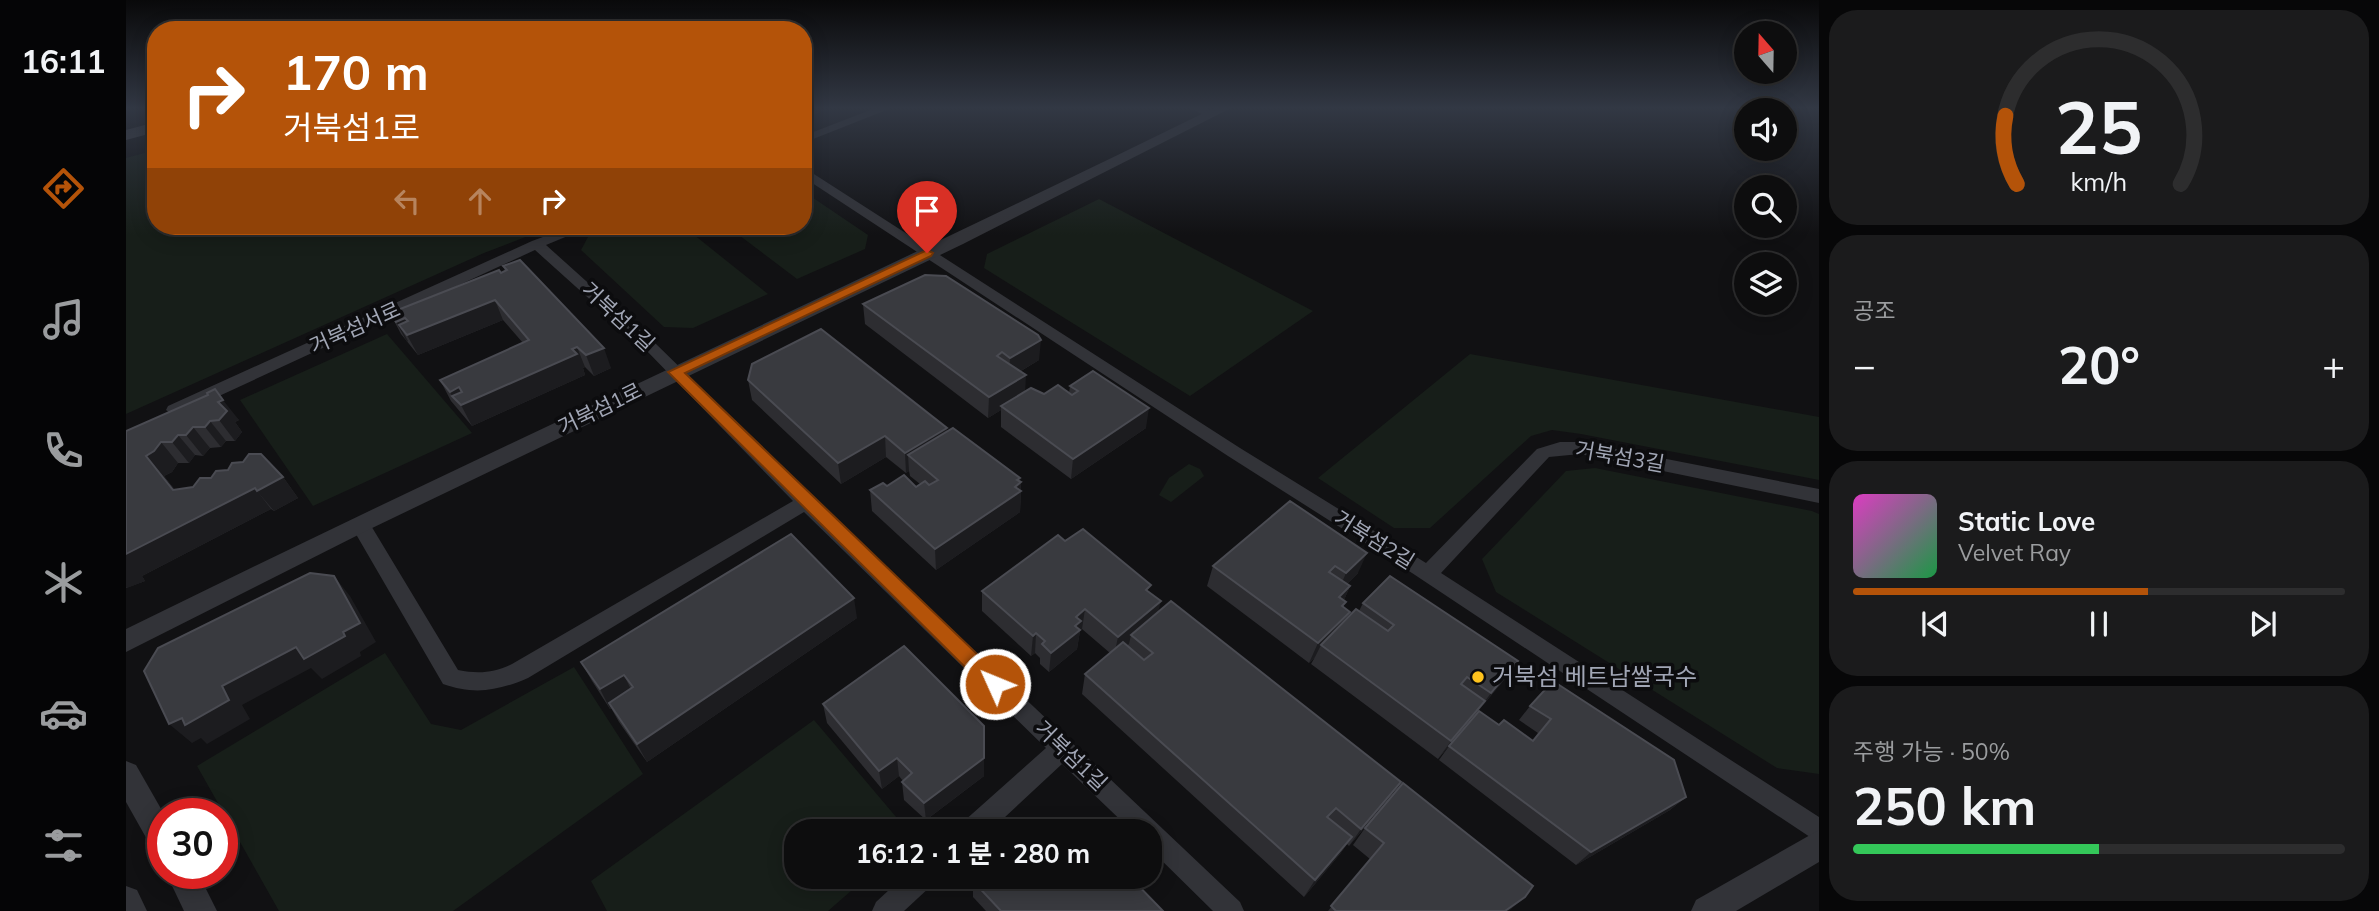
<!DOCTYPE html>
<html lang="ko">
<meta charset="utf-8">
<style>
body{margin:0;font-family:Mulish,"Noto Sans KR",sans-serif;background:#1b1b1c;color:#f1f3f6;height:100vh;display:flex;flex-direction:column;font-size:26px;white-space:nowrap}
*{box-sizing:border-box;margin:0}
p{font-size:23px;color:#9a9c9e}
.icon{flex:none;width:38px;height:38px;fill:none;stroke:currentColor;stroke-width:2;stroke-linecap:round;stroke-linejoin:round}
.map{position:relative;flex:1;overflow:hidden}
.sheet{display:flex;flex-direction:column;gap:10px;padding:10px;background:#070708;width:560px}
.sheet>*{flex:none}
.banner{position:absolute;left:21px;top:21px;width:665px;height:214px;border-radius:28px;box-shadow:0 4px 18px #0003,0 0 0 2px #2d2d2e;background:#b45309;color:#fff;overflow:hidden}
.needle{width:46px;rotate:340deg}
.tools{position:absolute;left:1608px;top:21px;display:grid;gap:14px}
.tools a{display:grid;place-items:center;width:63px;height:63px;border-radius:50%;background:#0d0d0e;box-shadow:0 4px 18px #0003,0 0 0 2px #2d2d2e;font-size:35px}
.speed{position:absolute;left:21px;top:798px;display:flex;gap:14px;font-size:35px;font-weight:700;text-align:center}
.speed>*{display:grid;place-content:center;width:91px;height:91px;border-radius:50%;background:#0d0d0e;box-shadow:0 4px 18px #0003,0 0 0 2px #2d2d2e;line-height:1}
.speed .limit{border:10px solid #d22;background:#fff;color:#111}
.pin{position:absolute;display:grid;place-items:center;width:60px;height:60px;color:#fff;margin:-72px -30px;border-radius:50% 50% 50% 0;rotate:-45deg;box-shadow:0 0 7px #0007}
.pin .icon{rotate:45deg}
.me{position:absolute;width:77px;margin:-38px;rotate:314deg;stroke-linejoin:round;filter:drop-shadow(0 0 5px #0008)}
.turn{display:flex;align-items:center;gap:24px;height:147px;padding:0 21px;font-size:32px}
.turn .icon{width:91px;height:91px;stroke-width:2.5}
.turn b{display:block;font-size:49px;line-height:60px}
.lanes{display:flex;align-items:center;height:66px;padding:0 21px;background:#0003;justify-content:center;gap:35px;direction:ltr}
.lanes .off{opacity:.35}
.big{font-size:52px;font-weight:700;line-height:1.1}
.sheet .tile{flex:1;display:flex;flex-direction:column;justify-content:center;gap:10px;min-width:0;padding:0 24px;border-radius:28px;background:#1b1b1c}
.sheet .dial{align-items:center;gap:0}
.dial svg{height:182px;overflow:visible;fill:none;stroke:#2d2d2e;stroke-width:7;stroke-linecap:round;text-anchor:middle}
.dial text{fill:#f1f3f6;stroke:none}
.song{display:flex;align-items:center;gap:21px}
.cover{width:84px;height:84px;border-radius:10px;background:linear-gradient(135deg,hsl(310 70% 55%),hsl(140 70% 35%))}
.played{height:7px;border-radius:4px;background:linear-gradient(90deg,#b45309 60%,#2d2d2e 60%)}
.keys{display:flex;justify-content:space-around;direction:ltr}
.heat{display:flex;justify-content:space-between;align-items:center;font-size:38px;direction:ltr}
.charge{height:10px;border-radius:5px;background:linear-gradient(90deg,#34c759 50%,#2d2d2e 0)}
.trip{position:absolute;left:658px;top:819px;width:378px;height:70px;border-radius:28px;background:#0d0d0e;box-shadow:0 4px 18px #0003,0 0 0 2px #2d2d2e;font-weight:700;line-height:70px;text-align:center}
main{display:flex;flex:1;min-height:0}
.dock{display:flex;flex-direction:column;width:126px;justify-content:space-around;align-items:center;background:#050506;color:#9a9c9e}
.dock .icon{width:49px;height:49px}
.dock .active{color:#b45309}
.dock b{font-size:32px;color:#f1f3f6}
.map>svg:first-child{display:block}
.green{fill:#171e19}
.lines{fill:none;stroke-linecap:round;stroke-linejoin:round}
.minor{fill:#323338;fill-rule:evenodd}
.tertiary{fill:#323338;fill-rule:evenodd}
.secondary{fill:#404148;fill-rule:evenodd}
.wall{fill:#2d2d31}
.shaded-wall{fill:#1c1c1f}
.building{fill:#393a3f;stroke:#4a4b52;stroke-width:2}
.route{fill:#b45309;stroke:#753606;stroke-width:2}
.poi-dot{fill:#ffc31d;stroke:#0c0c0e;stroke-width:2.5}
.labels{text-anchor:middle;stroke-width:7;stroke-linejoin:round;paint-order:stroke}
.street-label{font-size:21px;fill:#a1a6b5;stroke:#0c0c0e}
.near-poi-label{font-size:24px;fill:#a1a6b5;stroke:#0c0c0e;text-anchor:start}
</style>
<main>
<nav class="dock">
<b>16:11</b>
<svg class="icon active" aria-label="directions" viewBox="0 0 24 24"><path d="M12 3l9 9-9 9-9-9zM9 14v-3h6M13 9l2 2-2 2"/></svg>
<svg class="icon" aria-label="music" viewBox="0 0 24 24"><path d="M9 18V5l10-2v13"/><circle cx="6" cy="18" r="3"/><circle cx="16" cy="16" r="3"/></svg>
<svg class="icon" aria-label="phone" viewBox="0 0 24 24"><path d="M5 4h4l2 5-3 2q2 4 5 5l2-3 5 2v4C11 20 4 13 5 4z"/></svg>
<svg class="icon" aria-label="climate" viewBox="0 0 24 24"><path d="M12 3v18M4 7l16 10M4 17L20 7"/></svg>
<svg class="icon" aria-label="car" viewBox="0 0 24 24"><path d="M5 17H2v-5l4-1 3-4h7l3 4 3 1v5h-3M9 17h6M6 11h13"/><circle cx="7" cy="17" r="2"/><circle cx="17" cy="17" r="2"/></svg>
<svg class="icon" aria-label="filters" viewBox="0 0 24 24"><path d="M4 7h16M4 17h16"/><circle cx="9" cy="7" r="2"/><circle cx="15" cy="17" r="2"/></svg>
</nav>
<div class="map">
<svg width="1693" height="911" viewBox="0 0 1693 911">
<rect width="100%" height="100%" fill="#111113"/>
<g class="green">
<polygon points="30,150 30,226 428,226 358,253 0,414 0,158"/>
<polygon points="677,191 742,235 739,249 671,279 601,226 677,226"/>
<polygon points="973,199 1187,311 1064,396 858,268 861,254"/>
<polygon points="491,226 557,226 642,294 567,328 538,327 455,250 462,237"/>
<polygon points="261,334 346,433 187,506 114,400"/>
<polygon points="1344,354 1693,417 1693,480 1455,434 1426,430 1405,436 1304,528 1268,528 1192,478"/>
<polygon points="1063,464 1074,469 1078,476 1045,502 1033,495 1043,478"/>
<polygon points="1469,468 1686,511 1693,514 1693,774 1651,768 1370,592 1356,559 1440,471"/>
<polygon points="259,653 305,724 335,730 448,667 517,774 327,911 153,911 71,766"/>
<polygon points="688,720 782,831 670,831 670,877 741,877 702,911 481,911 465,881"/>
</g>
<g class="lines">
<g class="minor">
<polygon points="752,107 768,107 677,143 677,136"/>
<polygon points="1063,107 1078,107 1091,115 1081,117"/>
<polygon points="677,167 1114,448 1300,563 1411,449 1434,442 1454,442 1693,489 1693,503 1454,454 1423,457 1315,573 1693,817 1693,843 1286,573 1102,456 677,177"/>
<path d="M447 226H466L420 245 529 343 700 510 1114 902 1118 911H1087L1024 849V831H1006L936 764 864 831H834L837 822 920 748 678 512 402 678C372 691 348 695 317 684L227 529 225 524 227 519H241L332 670C352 674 368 673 386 664L667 501 519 349 409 250 54 414 48 416 40 410 42 406 406 241Z"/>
<polygon points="777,877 809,877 805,886 778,911 746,911 750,902"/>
</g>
<g class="tertiary">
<path d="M1090 107H1107L837 244 242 530 0 652V629C361 451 728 285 1090 107Z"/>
<polygon points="0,761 10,765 38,814 37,855 27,850 0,802"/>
<polygon points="1693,830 1693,862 1610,911 1565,911 1570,900"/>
<polygon points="40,873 72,873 91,911 58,911"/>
<polygon points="0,886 11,890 21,911 0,911"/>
</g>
<polygon class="secondary" points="30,122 30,132 0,140 0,130"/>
</g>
<g class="wall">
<polygon points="677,108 705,108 680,117 677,115"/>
<polygon points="377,266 485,368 468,376 459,367 457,368 459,375 346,426 325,401 314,380 397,343 377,320 292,355 275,334 264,313 375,273 379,271"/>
<polygon points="737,304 913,360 895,371 899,392 918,394 943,393 944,386 1020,428 945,479 875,427 875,410 862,418 739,324"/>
<polygon points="622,380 821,428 821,432 894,478 895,491 894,512 810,570 746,511 744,490 761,486 790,487 794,484 784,476 783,471 780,473 760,457 715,484 626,400"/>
<polygon points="82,395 113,420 109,422 116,432 109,441 100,441 95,447 84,448 77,456 69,455 63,463 52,463 46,472 38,476 49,490 157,477 172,498 148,511 145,509 16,576 19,581 0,588 0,431"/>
<polygon points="1164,501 1232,573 1221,584 1224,586 1218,600 1218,607 1224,612 1221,618 1233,611 1237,603 1378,680 1312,759 1185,664 1189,657 1183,663 1081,586 1087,566"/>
<polygon points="939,541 1024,592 1032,612 1262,800 1223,846 1221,844 1214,854 1178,897 956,694 959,674 984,653 956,629 954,631 951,649 923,672 914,664 914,658 909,653 905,656 856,611 856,591"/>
<polygon points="731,618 521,762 493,722 485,708 484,709 466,681 455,662"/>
<polygon points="697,704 858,776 800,820 778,800 776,782 777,781 773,776 756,789 701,723"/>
<polygon points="1404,706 1560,797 1544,810 1450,865 1313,760 1323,746 1373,725 1407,740 1412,733 1393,720"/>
<polygon points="1239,828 1383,911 1202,911 1244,859 1227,845"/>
<polygon points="847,881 1037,911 860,911 847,897"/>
</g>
<g class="shaded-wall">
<polygon points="679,108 705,108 680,117"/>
<polygon points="369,300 377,320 292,355 281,335 273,325 282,341 281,342 270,322 279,318 287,333"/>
<polygon points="915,340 913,360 883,378 884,358"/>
<polygon points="451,347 459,367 457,368 459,375 346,426 335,405 326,396 334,412 324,392 333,387 341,403"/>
<polygon points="478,348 485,368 468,376 460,355"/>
<polygon points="900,375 899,395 875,406 875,410 862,418 863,397"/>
<polygon points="97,400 113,420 109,422 116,432 109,441 93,420 92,402"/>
<polygon points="1023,408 1020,428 945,479 947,459"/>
<polygon points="84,421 100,441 95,447 79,427"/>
<polygon points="67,427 84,448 77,456 60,435"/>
<polygon points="821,428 821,448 782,455 783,471 780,473 779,453"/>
<polygon points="52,435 69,455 63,463 46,442"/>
<polygon points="759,436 760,457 715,484 712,463"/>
<polygon points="35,442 52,463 46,472 38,476 66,511 20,456"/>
<polygon points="157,477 172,498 148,511 131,491"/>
<polygon points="894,478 895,491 894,512 810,570 809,549"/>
<polygon points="129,488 145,509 16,576 19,581 1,588 0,587 0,554"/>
<polygon points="1241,553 1232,573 1211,594 1220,573"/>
<polygon points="208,576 224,596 250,642 234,652 235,656 196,679 185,668 116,705 124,719 81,744 75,738 66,743 43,724 96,686 170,647 217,632"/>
<polygon points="1224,586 1215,607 1213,597"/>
<polygon points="728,598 731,618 521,762 511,744"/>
<polygon points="1035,601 1030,621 1005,635 1003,644 988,656 992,637"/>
<polygon points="959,609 956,629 954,631 951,649 923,672 925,653 950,617"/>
<polygon points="1224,612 1215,632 1195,645 1189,657 1183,663 1192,643"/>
<polygon points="910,633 909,653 905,656 907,636"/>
<polygon points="1392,661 1378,680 1351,712 1365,693"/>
<polygon points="498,675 507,694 483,703 485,708 484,709 474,689"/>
<polygon points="1359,701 1345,720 1312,759 1325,741"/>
<polygon points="771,758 773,776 756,789 753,771"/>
<polygon points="858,758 858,776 800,820 798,803"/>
<polygon points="1275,782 1262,800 1223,846 1235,829"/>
<polygon points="1560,797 1544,810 1450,865 1465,852"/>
<polygon points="1226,837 1214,854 1178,897 1189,880"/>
<polygon points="1399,897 1383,911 1379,911"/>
</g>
<g class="building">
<polygon points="394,260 478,348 460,355 451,347 446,349 451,354 335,405 326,396 336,392 333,387 324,392 314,380 403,340 369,300 281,335 273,325 282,321 279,318 270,322 264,313 373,270 375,273 381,270 377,266"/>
<polygon points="799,275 820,276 912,335 915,340 884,358 876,352 871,356 900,375 863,397 737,304"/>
<polygon points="695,329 821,428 779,453 759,436 712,463 622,380 626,364"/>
<polygon points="967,371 1023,408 947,459 875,406 905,388 918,394 932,385 946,395 952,391 944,386"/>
<polygon points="89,389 97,400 92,402 101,411 93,420 84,421 79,427 67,427 60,435 52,435 46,442 35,442 28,451 20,456 47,490 67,487 74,478 85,478 90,471 102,470 106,463 117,462 123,454 135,454 157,477 131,491 129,488 0,554 0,431 82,395 81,393"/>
<polygon points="827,428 894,478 891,480 895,482 889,487 895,491 809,549 744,490 757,483 761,486 778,475 790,487 799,481 803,485 812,480 782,455"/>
<polygon points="1164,501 1241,553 1220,573 1209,566 1203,572 1224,586 1213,597 1220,602 1216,606 1224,612 1192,643 1087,566"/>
<polygon points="957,529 1025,585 1020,590 1035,601 992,637 959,609 950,617 955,621 949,626 954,630 925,653 916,644 919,641 910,633 907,636 856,591 932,535 939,541"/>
<polygon points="665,534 728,598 511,744 483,703 507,687 498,675 474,689 455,662"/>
<polygon points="184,573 208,576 234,623 217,632 219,636 178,659 170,647 96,686 103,700 59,725 56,718 43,724 18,671 32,648"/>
<polygon points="1264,576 1392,661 1365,693 1341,677 1335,684 1359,701 1325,741 1195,645 1230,609 1262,631 1268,625 1237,603"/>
<polygon points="1045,601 1275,782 1235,829 1210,808 1201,817 1226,837 1189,880 959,674 997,642 1018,660 1027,653 1005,635"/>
<polygon points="778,646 858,726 858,758 798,803 776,782 786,773 771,758 753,771 697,704"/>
<polygon points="1427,681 1548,760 1560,797 1465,852 1323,746 1353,711 1373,725 1378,720 1407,741 1425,719 1404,706"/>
<polygon points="1277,783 1407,886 1399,897 1379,911 1210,911 1205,906 1258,843 1239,828"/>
<polygon points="948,818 961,831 904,831 916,820"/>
<polygon points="852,877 1004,877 1037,911 875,911 847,881"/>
</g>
<linearGradient id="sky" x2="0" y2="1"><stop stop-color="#09090a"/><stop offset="0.46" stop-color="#323844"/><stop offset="1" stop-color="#323844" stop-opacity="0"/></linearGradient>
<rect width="1693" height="235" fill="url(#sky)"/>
<polygon class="route" points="801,250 807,253 805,256 559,373 876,678 879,684 876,690 869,693 862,690 542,372"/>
<circle class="poi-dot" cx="1352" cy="677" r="7"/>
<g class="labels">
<g class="street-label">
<text transform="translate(492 317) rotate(43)" y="7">거북섬1길</text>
<text transform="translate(229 328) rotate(-24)" y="7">거북섬서로</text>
<text transform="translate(474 409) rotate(-26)" y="7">거북섬1로</text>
<text transform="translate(1494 457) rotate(10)" y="7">거북섬3길</text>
<text transform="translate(1248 540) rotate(32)" y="7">거북섬2길</text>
<text transform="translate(945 756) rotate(44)" y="7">거북섬1길</text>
</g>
<g class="near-poi-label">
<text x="1366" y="685">거북섬 베트남쌀국수</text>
</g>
</g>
</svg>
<div class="tools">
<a><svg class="needle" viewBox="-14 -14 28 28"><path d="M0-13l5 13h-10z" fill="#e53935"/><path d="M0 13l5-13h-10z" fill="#9a9c9e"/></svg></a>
<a><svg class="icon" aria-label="sound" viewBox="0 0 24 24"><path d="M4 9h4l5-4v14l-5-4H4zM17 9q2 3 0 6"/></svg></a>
<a><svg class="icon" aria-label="search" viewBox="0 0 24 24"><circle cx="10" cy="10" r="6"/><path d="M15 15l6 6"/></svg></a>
<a><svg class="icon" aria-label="layers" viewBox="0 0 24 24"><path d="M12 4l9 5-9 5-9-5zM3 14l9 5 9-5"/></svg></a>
</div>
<div class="speed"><div class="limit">30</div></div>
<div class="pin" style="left:801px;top:253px;background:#d93025"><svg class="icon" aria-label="arrive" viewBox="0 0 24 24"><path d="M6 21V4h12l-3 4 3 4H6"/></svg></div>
<svg class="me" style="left:869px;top:684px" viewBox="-20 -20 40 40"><circle r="17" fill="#b45309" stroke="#fff" stroke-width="3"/><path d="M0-11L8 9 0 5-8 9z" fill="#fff"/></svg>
<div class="trip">16:12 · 1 분 · 280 m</div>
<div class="banner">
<div class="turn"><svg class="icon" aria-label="right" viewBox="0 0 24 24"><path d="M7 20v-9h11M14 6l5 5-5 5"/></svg><div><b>170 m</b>거북섬1로</div></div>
<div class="lanes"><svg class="icon off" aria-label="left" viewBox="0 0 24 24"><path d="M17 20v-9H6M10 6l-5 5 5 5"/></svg><svg class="icon off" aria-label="ahead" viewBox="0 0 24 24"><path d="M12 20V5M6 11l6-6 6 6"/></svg><svg class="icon" aria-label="right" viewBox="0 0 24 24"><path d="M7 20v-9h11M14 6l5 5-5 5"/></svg></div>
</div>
</div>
<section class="sheet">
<div class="tile dial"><svg viewBox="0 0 100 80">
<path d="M14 69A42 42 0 1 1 86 69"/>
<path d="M14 69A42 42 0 0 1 9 39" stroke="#b45309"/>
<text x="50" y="56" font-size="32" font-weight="700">25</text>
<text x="50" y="72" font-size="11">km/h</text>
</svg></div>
<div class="tile"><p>공조</p>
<div class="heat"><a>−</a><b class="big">20°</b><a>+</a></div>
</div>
<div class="tile">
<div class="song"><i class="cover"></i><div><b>Static Love</b><p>Velvet Ray</p></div></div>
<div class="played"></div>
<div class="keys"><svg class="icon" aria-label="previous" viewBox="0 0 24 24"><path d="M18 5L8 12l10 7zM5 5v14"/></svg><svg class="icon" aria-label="pause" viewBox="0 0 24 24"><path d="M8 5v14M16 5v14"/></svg><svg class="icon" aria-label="next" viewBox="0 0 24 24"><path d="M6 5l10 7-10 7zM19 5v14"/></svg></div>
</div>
<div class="tile"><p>주행 가능 · 50%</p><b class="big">250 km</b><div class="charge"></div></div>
</section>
</main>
